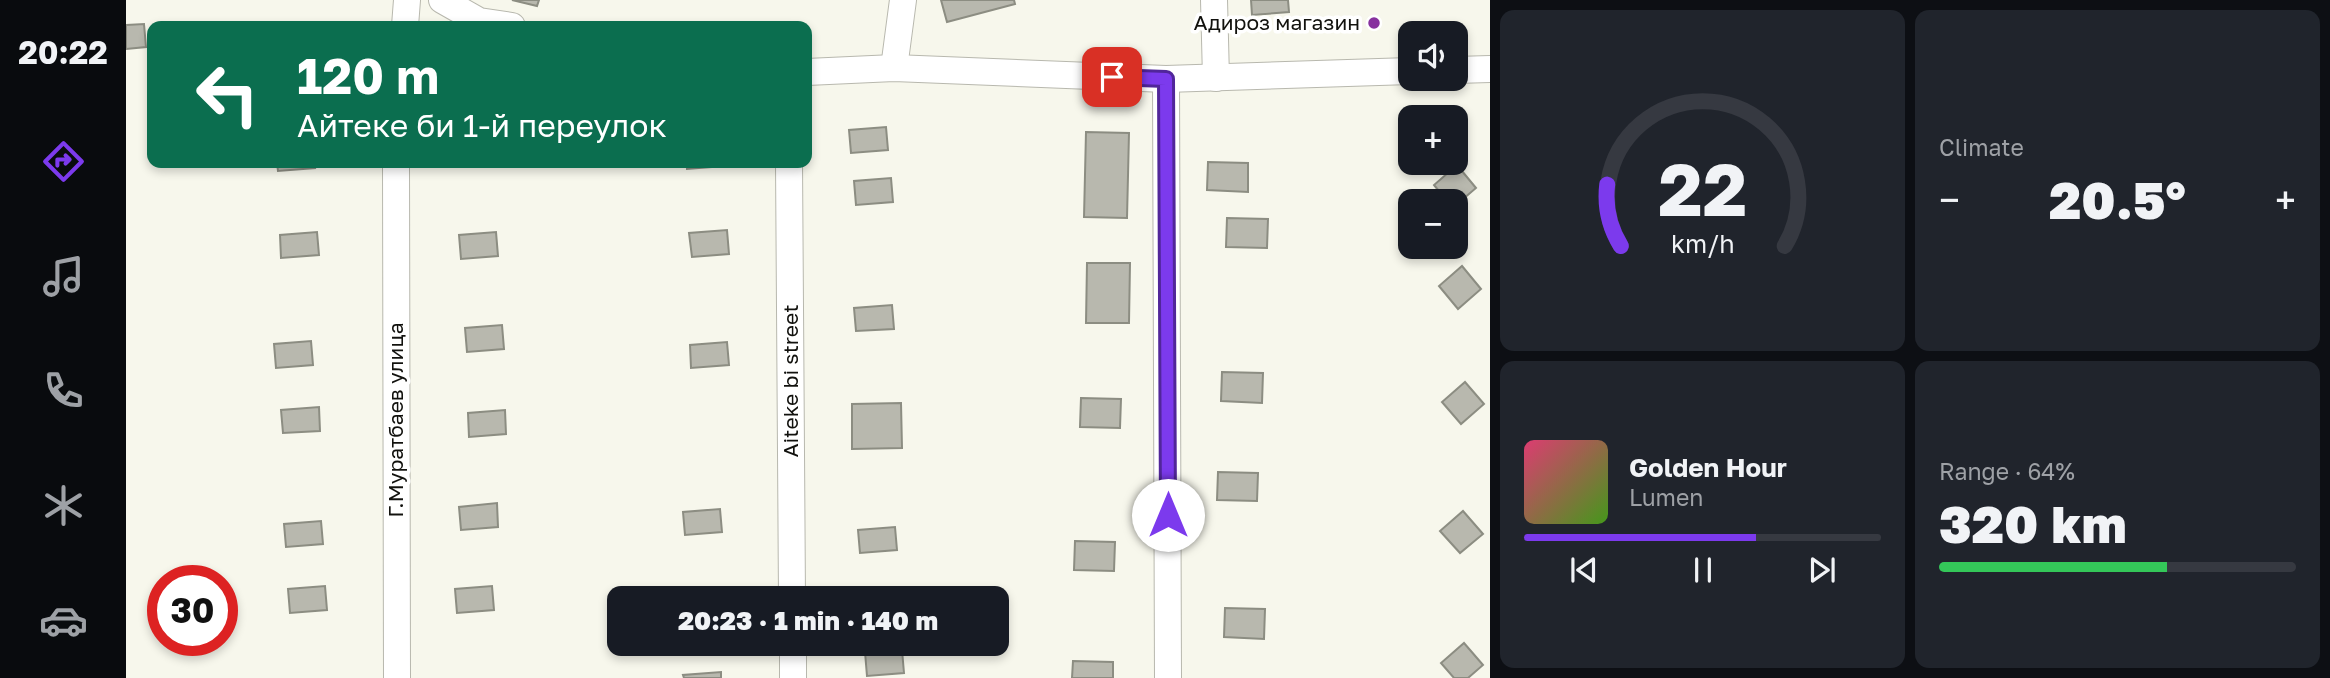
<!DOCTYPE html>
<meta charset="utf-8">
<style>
body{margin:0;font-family:"Golos Text",sans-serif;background:#20242c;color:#f1f3f6;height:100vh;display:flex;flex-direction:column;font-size:26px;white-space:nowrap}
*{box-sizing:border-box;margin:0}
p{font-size:23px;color:#9ea1a6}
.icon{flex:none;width:38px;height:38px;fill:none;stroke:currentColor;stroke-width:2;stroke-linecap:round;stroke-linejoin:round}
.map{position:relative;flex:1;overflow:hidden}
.details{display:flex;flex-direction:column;gap:10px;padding:10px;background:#0d0f14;width:840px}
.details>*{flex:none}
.guide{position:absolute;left:21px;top:21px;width:665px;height:147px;border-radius:14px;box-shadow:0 4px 10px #0003;background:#0b6e4f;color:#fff;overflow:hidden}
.controls{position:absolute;left:1272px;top:21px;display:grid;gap:14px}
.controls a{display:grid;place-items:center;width:70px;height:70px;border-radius:14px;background:#171b24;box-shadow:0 4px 10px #0003;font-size:35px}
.speed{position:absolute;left:21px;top:565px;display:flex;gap:14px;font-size:35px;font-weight:700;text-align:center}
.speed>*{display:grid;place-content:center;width:91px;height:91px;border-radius:50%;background:#171b24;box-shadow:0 4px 10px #0003;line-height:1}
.speed .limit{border:10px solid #d22;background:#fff;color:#111}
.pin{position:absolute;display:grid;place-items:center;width:60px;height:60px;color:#fff;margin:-30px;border-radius:14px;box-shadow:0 4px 10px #0006}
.me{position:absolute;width:77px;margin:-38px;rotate:0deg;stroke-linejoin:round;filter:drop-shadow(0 0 5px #0008)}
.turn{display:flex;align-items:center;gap:24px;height:147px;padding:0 35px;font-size:32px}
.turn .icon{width:91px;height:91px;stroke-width:2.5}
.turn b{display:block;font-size:49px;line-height:60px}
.big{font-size:52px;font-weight:800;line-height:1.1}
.details .card{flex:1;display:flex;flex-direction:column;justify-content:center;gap:10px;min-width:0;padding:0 24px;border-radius:14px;background:#20242c}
.details .dial{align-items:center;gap:0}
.dial svg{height:182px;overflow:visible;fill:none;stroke:#363941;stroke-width:7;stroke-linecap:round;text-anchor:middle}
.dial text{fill:#f1f3f6;stroke:none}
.song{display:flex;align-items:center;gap:21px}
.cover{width:84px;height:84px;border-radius:10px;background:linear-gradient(135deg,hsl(340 70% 55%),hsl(100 70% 35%))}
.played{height:7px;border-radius:4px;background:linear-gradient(90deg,#7c3aed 65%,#363941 65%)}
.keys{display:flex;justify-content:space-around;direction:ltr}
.heat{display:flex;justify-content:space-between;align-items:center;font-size:38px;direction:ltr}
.charge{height:10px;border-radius:5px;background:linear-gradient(90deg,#34c759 64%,#363941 0)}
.details .tiles{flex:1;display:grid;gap:10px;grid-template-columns:repeat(2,1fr)}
.trip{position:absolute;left:481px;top:586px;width:402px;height:70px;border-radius:14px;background:#171b24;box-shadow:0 4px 10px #0003;font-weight:800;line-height:70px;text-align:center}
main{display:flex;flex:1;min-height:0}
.menu{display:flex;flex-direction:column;width:126px;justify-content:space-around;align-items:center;background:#090b0e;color:#9ea1a6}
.menu .icon{width:49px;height:49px}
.menu .current{color:#7c3aed}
.menu b{font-size:32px;color:#f1f3f6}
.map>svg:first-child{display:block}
.building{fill:#b8b8ae;stroke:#8c8d82;stroke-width:2}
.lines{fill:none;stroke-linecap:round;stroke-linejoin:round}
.minor-casing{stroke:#b8b8ae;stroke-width:28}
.minor{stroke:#fff;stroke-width:26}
.route-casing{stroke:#51269a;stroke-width:18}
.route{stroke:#7c3aed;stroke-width:12}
.poi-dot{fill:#87319e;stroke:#fff;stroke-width:2.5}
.labels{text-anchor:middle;stroke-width:7;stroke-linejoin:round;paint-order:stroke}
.poi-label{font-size:21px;fill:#12120e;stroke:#fff;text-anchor:end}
.street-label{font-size:21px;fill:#12120e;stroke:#fff}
</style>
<main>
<nav class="menu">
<b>20:22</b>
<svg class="icon current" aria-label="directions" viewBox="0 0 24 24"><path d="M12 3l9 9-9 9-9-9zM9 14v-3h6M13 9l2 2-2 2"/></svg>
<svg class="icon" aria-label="music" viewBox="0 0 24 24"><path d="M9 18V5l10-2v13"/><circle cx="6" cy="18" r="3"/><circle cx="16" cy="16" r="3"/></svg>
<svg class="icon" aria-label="phone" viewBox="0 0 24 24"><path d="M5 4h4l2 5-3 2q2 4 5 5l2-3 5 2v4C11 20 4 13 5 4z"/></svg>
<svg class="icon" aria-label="climate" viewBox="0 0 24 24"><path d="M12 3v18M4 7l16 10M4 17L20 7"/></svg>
<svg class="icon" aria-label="car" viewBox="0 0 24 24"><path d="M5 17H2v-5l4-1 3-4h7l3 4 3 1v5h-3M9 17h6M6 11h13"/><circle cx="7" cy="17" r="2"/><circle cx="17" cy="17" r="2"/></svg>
</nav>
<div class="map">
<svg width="1364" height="678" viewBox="0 0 1364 678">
<rect width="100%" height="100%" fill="#f7f7ec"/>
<g class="building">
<polygon points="386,0 413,0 411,6"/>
<polygon points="815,0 888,0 889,4 821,22"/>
<polygon points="1125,0 1162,0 1163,12 1126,15"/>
<polygon points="18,24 20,47 0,49 0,25"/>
<polygon points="760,127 762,150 725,153 723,130"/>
<polygon points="960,132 1003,133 1001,218 958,217"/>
<polygon points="1082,162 1122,163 1122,192 1081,190"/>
<polygon points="151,163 188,163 189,168 152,171"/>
<polygon points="561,163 598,163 598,166 561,169"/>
<polygon points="1331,165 1350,188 1330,205 1330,201 1321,201 1308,185"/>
<polygon points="765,178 767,202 730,205 728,181"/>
<polygon points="1101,218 1142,219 1141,248 1100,247"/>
<polygon points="601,230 603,254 566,257 563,233"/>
<polygon points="191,232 193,255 155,258 154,235"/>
<polygon points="370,232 372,256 335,259 333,235"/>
<polygon points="961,263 1004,263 1003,323 960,323"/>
<polygon points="1336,266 1355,289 1332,309 1313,286"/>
<polygon points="766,305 768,329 730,331 728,308"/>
<polygon points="376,325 378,349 341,352 339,328"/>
<polygon points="185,341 187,365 150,368 148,344"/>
<polygon points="601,342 603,365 565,368 564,345"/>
<polygon points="1096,372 1137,373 1136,403 1095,401"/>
<polygon points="1339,382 1358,404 1335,424 1316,402"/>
<polygon points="955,398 995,399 994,428 954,427"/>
<polygon points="775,403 776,448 726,449 726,404"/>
<polygon points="193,407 194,431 157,433 155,410"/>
<polygon points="379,410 380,434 343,437 342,413"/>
<polygon points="1092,472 1132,473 1131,501 1091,500"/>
<polygon points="371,503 372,527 335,530 333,507"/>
<polygon points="594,509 596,532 559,535 557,512"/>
<polygon points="1337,511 1357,534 1334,553 1314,531"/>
<polygon points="195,521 197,544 160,547 158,524"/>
<polygon points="769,527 771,550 734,553 732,530"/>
<polygon points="949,541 989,542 988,571 948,570"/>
<polygon points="199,586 201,610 164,613 162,589"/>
<polygon points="366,586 368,610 331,613 329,589"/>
<polygon points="1099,608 1139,609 1138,639 1098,637"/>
<polygon points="1338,643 1357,665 1342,678 1328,678 1315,663"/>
<polygon points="776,650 778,673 741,676 739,652"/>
<polygon points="947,661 987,662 987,678 946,678"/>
<polygon points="595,672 595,678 558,678 557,675"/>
</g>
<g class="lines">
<defs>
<g id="minor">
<polyline points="316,0 353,21 386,26"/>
<polyline points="1088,0 1090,78"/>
<polyline points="279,26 281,0"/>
<polyline points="768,68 777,0"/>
<polyline points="1330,70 1364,69"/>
<polyline points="681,72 768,68 1040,79 1284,71"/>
<polyline points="1040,79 1042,678"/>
<polyline points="270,163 271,678"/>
<polyline points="663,163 666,598"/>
<polyline points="667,644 667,678"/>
</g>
</defs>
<use href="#minor" class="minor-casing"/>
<use href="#minor" class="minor"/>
</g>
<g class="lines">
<defs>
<polyline id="route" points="986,77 1040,79 1042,515"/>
</defs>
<use href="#route" class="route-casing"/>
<use href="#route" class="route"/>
</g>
<circle class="poi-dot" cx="1248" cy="23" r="7"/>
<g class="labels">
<g class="poi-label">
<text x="1234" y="30">Адироз магазин</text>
</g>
<g class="street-label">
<text transform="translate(665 381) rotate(-90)" y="7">Aiteke bi street</text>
<text transform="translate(270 420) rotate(-90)" y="7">Г.Муратбаев улица</text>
</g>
</g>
</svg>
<div class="controls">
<a><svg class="icon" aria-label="sound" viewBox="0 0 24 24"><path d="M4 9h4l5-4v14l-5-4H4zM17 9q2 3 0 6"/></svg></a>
<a>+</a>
<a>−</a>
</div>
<div class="speed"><div class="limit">30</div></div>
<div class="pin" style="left:986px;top:77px;background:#d93025"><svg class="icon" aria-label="arrive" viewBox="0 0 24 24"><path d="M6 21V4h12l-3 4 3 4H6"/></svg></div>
<svg class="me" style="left:1042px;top:515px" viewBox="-20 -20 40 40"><circle r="19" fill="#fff"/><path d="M0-13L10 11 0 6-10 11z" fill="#7c3aed"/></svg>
<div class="trip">20:23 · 1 min · 140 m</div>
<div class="guide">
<div class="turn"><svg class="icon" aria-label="left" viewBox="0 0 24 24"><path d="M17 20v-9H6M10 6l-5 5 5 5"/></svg><div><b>120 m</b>Айтеке би 1-й переулок</div></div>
</div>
</div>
<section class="details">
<div class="tiles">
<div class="card dial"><svg viewBox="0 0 100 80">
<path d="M14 69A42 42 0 1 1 86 69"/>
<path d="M14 69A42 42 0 0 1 8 42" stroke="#7c3aed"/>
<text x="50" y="56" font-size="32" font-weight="700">22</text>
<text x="50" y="72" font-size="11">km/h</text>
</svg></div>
<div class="card"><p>Climate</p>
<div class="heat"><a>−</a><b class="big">20.5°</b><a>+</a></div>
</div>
<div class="card">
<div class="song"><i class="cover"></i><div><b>Golden Hour</b><p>Lumen</p></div></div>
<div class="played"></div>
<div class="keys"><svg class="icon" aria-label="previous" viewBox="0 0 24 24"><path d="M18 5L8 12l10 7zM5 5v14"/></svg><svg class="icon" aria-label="pause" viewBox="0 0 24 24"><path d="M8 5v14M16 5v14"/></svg><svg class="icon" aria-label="next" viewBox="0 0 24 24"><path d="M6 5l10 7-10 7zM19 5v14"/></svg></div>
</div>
<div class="card"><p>Range · 64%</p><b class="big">320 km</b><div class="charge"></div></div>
</div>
</section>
</main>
